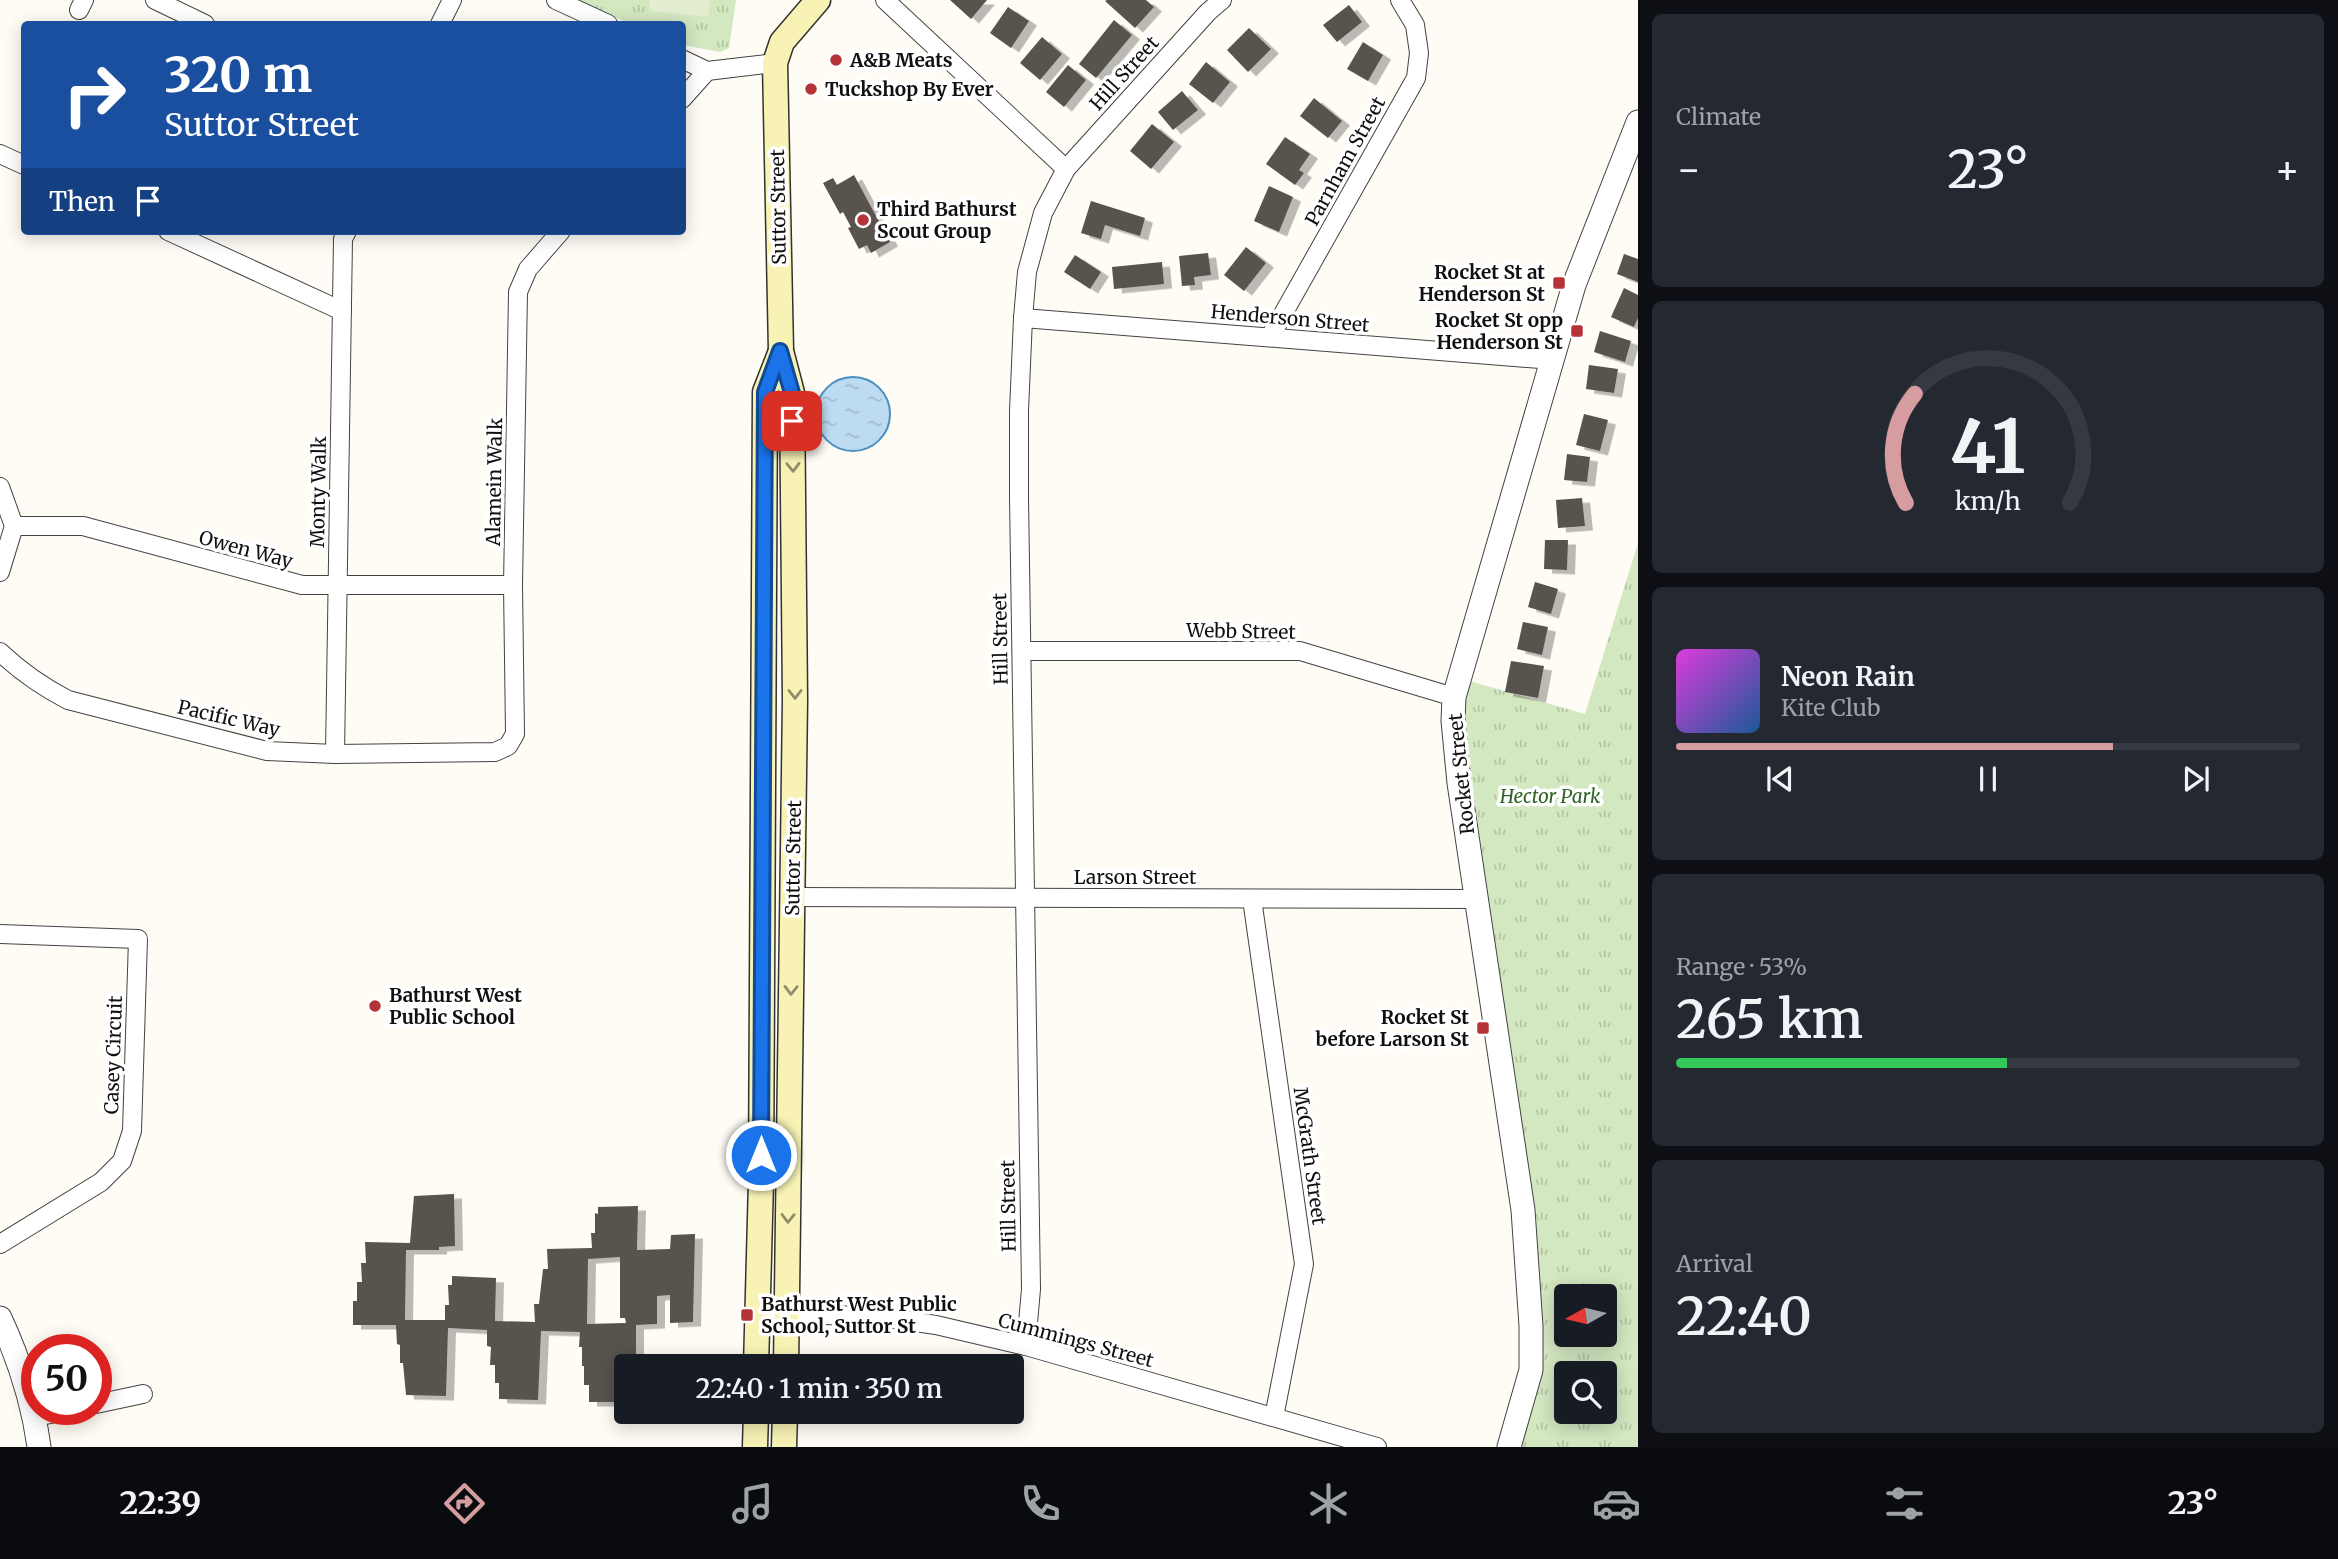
<!DOCTYPE html>
<meta charset="utf-8">
<style>
body{margin:0;font-family:Merriweather,serif;background:#242831;color:#f1f3f6;height:100vh;display:flex;flex-direction:column;font-size:26px;white-space:nowrap}
*{box-sizing:border-box;margin:0}
p{font-size:23px;color:#9ea1a6}
.icon{flex:none;width:38px;height:38px;fill:none;stroke:currentColor;stroke-width:2;stroke-linecap:round;stroke-linejoin:round}
.map{position:relative;flex:1;overflow:hidden}
.drawer{display:flex;flex-direction:column;gap:14px;padding:14px;background:#0d0f14;width:700px}
.drawer>*{flex:none}
.top-card{position:absolute;left:21px;top:21px;width:665px;height:214px;border-radius:7px;box-shadow:0 4px 18px #0003;background:#1a4fa0;color:#fff;overflow:hidden}
.needle{width:46px;rotate:262deg}
.buttons{position:absolute;left:1554px;top:1284px;display:grid;gap:14px}
.buttons a{display:grid;place-items:center;width:63px;height:63px;border-radius:7px;background:#171b24;box-shadow:0 4px 18px #0003;font-size:35px}
.speed{position:absolute;left:21px;top:1334px;display:flex;gap:14px;font-size:35px;font-weight:700;text-align:center}
.speed>*{display:grid;place-content:center;width:91px;height:91px;border-radius:50%;background:#171b24;box-shadow:0 4px 18px #0003;line-height:1}
.speed .limit{border:10px solid #d22;background:#fff;color:#111}
.pin{position:absolute;display:grid;place-items:center;width:60px;height:60px;color:#fff;margin:-30px;border-radius:14px;box-shadow:0 4px 10px #0006}
.me{position:absolute;width:77px;margin:-38px;rotate:0deg;stroke-linejoin:round;filter:drop-shadow(0 0 5px #0008)}
.turn{display:flex;align-items:center;gap:24px;height:147px;padding:0 28px;font-size:32px}
.turn .icon{width:91px;height:91px;stroke-width:2.5}
.turn b{display:block;font-size:49px;line-height:60px}
.then{display:flex;align-items:center;height:66px;padding:0 28px;background:#0003;gap:14px;font-size:26px}
.big{font-size:52px;font-weight:600;line-height:1.1}
.drawer .tile{flex:1;display:flex;flex-direction:column;justify-content:center;gap:10px;min-width:0;padding:0 24px;border-radius:10px;background:#242831}
.drawer .dial{align-items:center;gap:0}
.dial svg{height:182px;overflow:visible;fill:none;stroke:#363941;stroke-width:7;stroke-linecap:round;text-anchor:middle}
.dial text{fill:#f1f3f6;stroke:none}
.song{display:flex;align-items:center;gap:21px}
.cover{width:84px;height:84px;border-radius:10px;background:linear-gradient(135deg,hsl(300 70% 55%),hsl(210 70% 35%))}
.played{height:7px;border-radius:4px;background:linear-gradient(90deg,#d69da0 70%,#363941 70%)}
.keys{display:flex;justify-content:space-around;direction:ltr}
.heat{display:flex;justify-content:space-between;align-items:center;font-size:38px;direction:ltr}
.charge{height:10px;border-radius:5px;background:linear-gradient(90deg,#34c759 53%,#363941 0)}
.trip{position:absolute;left:614px;top:1354px;width:410px;height:70px;border-radius:7px;background:#171b24;box-shadow:0 4px 18px #0003;font-weight:600;line-height:70px;text-align:center}
.menu{display:flex;height:112px;justify-content:space-around;align-items:center;background:#090b0e;color:#9ea1a6}
.menu .icon{width:49px;height:49px}
.menu .on{color:#d69da0}
.menu b{font-size:32px;color:#f1f3f6}
main{display:flex;flex:1;min-height:0}
.map>svg:first-child{display:block}
.park{fill:url(#park-tufts);fill-rule:evenodd}
.pitch{fill:#e3eed1}
.water{fill:url(#water-ripples);stroke:#4a8fc2;stroke-width:2}
.building{fill:#58524d;fill-rule:evenodd;filter:url(#shadow)}
.lines{fill:none;stroke-linecap:round;stroke-linejoin:round}
.minor-casing{stroke:#434343;stroke-width:20}
.tertiary-casing{stroke:#434343;stroke-width:25}
.secondary-casing{stroke:#323232;stroke-width:27}
.minor{stroke:#fff;stroke-width:18}
.tertiary{stroke:#fff;stroke-width:23}
.secondary{stroke:#f8f3b5;stroke-width:24}
.oneway{stroke:#908d6b}
.route-casing{stroke:#114b97;stroke-width:18}
.route{stroke:#1a73e8;stroke-width:12}
.poi-dot{fill:#b53336;stroke:#fff;stroke-width:2.5}
.labels{text-anchor:middle;stroke-width:7;stroke-linejoin:round;paint-order:stroke}
.poi-label{font-size:19px;font-weight:bold;fill:#101010;stroke:#fff;text-anchor:start}
.street-label{font-size:19px;fill:#101010;stroke:#fff}
.park-label{font-size:19px;font-style:italic;fill:#306325;stroke:#fff}
</style>
<main>
<div class="map">
<svg width="1638" height="1447" viewBox="0 0 1638 1447">
<defs>
<pattern id="park-tufts" width="24" height="20" patternUnits="userSpaceOnUse" patternTransform="scale(1.75)"><rect width="24" height="20" fill="#d3e7c0"/><path d="M3 7l-1-3M5 7V3M7 7l1-3M15 17l-1-3M17 17v-4M19 17l1-3" fill="none" stroke="#b4c5a4"/></pattern>
<pattern id="water-ripples" width="26" height="14" patternUnits="userSpaceOnUse" patternTransform="scale(1.75)"><rect width="26" height="14" fill="#bddcf1"/><path d="M2 4q2-2 4 0t4 0M15 11q2-2 4 0t4 0" fill="none" stroke="#a1bcce"/></pattern>
<filter id="shadow"><feDropShadow dx="8" dy="4.5" stdDeviation="0" flood-color="#0004"/></filter>
</defs>
<rect width="100%" height="100%" fill="#fefcf4"/>
<g class="park">
<polygon points="575,0 736,0 729,48 720,52 683,45 682,24 630,24"/>
<path d="M1638 543V1447H1509L1531 1370 1477 899 1459 678 1585 714ZM1566 1297H1605V1335H1566ZM1566 1374H1605V1412H1566Z"/>
</g>
<polygon class="pitch" points="650,0 710,0 708,17 649,11"/>
<circle class="water" cx="853" cy="414" r="37"/>
<g class="building">
<polygon points="950,0 987,0 971,19"/>
<polygon points="1107,0 1146,0 1154,7 1135,28 1105,1"/>
<polygon points="1349,5 1362,22 1337,42 1323,25"/>
<polygon points="1008,7 1029,21 1011,48 990,33"/>
<polygon points="1114,20 1132,35 1096,78 1079,64"/>
<polygon points="1249,28 1271,49 1248,72 1227,50"/>
<polygon points="1042,37 1062,54 1040,80 1020,63"/>
<polygon points="1363,42 1383,55 1368,81 1347,69"/>
<polygon points="1206,62 1230,82 1213,103 1189,84"/>
<polygon points="1068,65 1086,80 1064,107 1046,92"/>
<polygon points="1182,91 1198,110 1173,130 1158,112"/>
<polygon points="1314,98 1342,121 1328,138 1300,116"/>
<polygon points="1152,124 1174,142 1151,169 1130,151"/>
<polygon points="1285,137 1310,154 1299,170 1304,173 1295,185 1266,164"/>
<polygon points="854,175 890,242 871,253 867,245 859,249 848,228 851,227 843,212 840,214 823,183 833,178 837,185"/>
<polygon points="1269,186 1293,197 1279,232 1254,221"/>
<polygon points="1091,201 1145,218 1140,236 1105,225 1101,239 1081,233"/>
<polygon points="1246,247 1266,263 1244,291 1224,275"/>
<polygon points="1208,253 1211,275 1194,277 1195,285 1182,286 1179,256"/>
<polygon points="1624,254 1638,259 1638,282 1617,274"/>
<polygon points="1075,255 1101,272 1090,289 1064,272"/>
<polygon points="1162,262 1164,284 1114,289 1112,267"/>
<polygon points="1624,288 1638,295 1638,318 1634,327 1611,317"/>
<polygon points="1600,331 1631,341 1625,362 1594,352"/>
<polygon points="1589,365 1618,369 1614,393 1586,389"/>
<polygon points="1584,414 1608,420 1600,451 1576,445"/>
<polygon points="1567,454 1590,457 1587,482 1564,480"/>
<polygon points="1582,498 1585,526 1558,528 1556,500"/>
<polygon points="1545,540 1568,540 1567,570 1544,569"/>
<polygon points="1535,582 1558,589 1551,614 1528,607"/>
<polygon points="1523,622 1548,627 1542,655 1517,649"/>
<polygon points="1511,661 1544,666 1538,698 1505,692"/>
<path d="M454 1194 455 1246 439 1247V1250H406L405 1320H445V1305H449L448 1285H452V1276L496 1278 495 1321 535 1322 534 1304H539L543 1269H548L547 1249 592 1248 591 1233H595V1213L598 1214V1207L638 1206 637 1250 670 1249 671 1235 695 1234 693 1322 670 1323V1295L657 1296V1324L636 1325V1367H626V1402H589V1385H584V1366H582V1347H579L580 1332 541 1331 538 1400 499 1399V1383H495V1365H490L491 1347 487 1346V1330L448 1328 446 1396 406 1395 403 1363H400V1345L397 1344 396 1325H353V1301H357V1282H362L361 1263H366L365 1242 410 1243 414 1196ZM620 1257V1318H625L626 1323 587 1324 588 1259Z"/>
</g>
<g class="lines">
<defs>
<g id="minor">
<polyline points="155,0 205,24"/>
<polyline points="556,0 608,24"/>
<polyline points="885,0 1066,169"/>
<polyline points="79,10 84,0"/>
<polyline points="440,24 452,0"/>
<polyline points="682,59 707,71 775,63"/>
<polyline points="682,99 707,71"/>
<polyline points="0,154 24,165"/>
<polyline points="168,231 342,311"/>
<polyline points="1023,318 1553,360"/>
<polyline points="1270,337 1416,78 1419,53 1415,25 1400,0"/>
<polyline points="0,487 14,526 0,572"/>
<polyline points="14,526 83,526 302,585 513,585"/>
<polyline points="1022,651 1300,651 1454,697"/>
<path d="M0 652C21 672 43 687 68 700L267 751 335 754 495 752 508 746 515 734 513 585 518 292 528 269 561 231"/>
<polyline points="335,754 343,239 347,231"/>
<polyline points="793,897 1477,899"/>
<polyline points="1252,899 1304,1264 1274,1417"/>
<polyline points="0,934 138,939 132,1131 122,1161 101,1182 0,1244"/>
<polyline points="758,1314 874,1316 936,1325 1026,1346 1377,1447"/>
<polyline points="1026,1346 1031,1289 1019,497 1019,411 1023,318 1027,272 1043,213 1066,169 1208,12 1222,0"/>
<polyline points="96,1404 143,1394"/>
<polyline points="35,1417 76,1409"/>
</g>
<g id="tertiary">
<path d="M0 1318C19 1359 33 1402 39 1447"/>
<polyline points="1509,1447 1531,1370 1531,1326 1523,1210 1459,783 1453,721 1454,697 1574,285 1638,122"/>
</g>
<g id="secondary">
<polyline points="756,1367 761,1181 765,392 781,351"/>
<polyline points="786,1367 795,700 792,393 781,351 775,63 782,42 818,0"/>
<polyline points="755,1447 756,1412"/>
<polyline points="784,1447 785,1412"/>
</g>
</defs>
<use href="#minor" class="minor-casing"/>
<use href="#tertiary" class="tertiary-casing"/>
<use href="#secondary" class="secondary-casing"/>
<use href="#minor" class="minor"/>
<use href="#tertiary" class="tertiary"/>
<use href="#secondary" class="secondary"/>
</g>
<defs><path id="oneway-chevron" d="M-2-3.5L2.5 0L-2 3.5" fill="none" stroke-width="1.6" stroke-linecap="round" stroke-linejoin="round" transform="scale(1.75)"/></defs>
<g class="oneway">
<use href="#oneway-chevron" transform="translate(793 467) rotate(89)"/>
<use href="#oneway-chevron" transform="translate(795 694) rotate(90)"/>
<use href="#oneway-chevron" transform="translate(791 990) rotate(91)"/>
<use href="#oneway-chevron" transform="translate(788 1218) rotate(91)"/>
</g>
<g class="lines">
<defs>
<polyline id="route" points="761,1155 765,392 780,351 792,393 792,421"/>
</defs>
<use href="#route" class="route-casing"/>
<use href="#route" class="route"/>
</g>
<g class="poi-dot">
<circle cx="836" cy="60" r="7"/>
<circle cx="811" cy="89" r="7"/>
<circle cx="863" cy="220" r="7"/>
<rect x="1552" y="276" width="14" height="14" rx="3.5"/>
<rect x="1570" y="324" width="14" height="14" rx="3.5"/>
<circle cx="375" cy="1006" r="7"/>
<rect x="1476" y="1021" width="14" height="14" rx="3.5"/>
<rect x="740" y="1308" width="14" height="14" rx="3.5"/>
</g>
<g class="labels">
<g class="poi-label">
<text x="850" y="67">A&amp;B Meats</text>
<text x="825" y="96">Tuckshop By Ever</text>
<text x="877" y="216">Third Bathurst<tspan x="877" dy="22">Scout Group</tspan></text>
<text x="1545" y="279" text-anchor="end">Rocket St at<tspan x="1545" dy="22">Henderson St</tspan></text>
<text x="1563" y="327" text-anchor="end">Rocket St opp<tspan x="1563" dy="22">Henderson St</tspan></text>
<text x="389" y="1002">Bathurst West<tspan x="389" dy="22">Public School</tspan></text>
<text x="1469" y="1024" text-anchor="end">Rocket St<tspan x="1469" dy="22">before Larson St</tspan></text>
<text x="761" y="1311">Bathurst West Public<tspan x="761" dy="22">School, Suttor St</tspan></text>
</g>
<g class="street-label">
<text transform="translate(1124 73) rotate(-48)" y="7">Hill Street</text>
<text transform="translate(1345 161) rotate(-61)" y="7">Parnham Street</text>
<text transform="translate(778 207) rotate(-91)" y="7">Suttor Street</text>
<text transform="translate(1290 318) rotate(5)" y="7">Henderson Street</text>
<text transform="translate(494 482) rotate(-89)" y="7">Alamein Walk</text>
<text transform="translate(318 492) rotate(-89)" y="7">Monty Walk</text>
<text transform="translate(246 549) rotate(15)" y="7">Owen Way</text>
<text transform="translate(1241 631) rotate(1)" y="7">Webb Street</text>
<text transform="translate(1000 639) rotate(-91)" y="7">Hill Street</text>
<text transform="translate(229 718) rotate(13)" y="7">Pacific Way</text>
<text transform="translate(1461 774) rotate(-96)" y="7">Rocket Street</text>
<text transform="translate(793 858) rotate(-89)" y="7">Suttor Street</text>
<text x="1135" y="884">Larson Street</text>
<text transform="translate(113 1055) rotate(-88)" y="7">Casey Circuit</text>
<text transform="translate(1310 1156) rotate(82)" y="7">McGrath Street</text>
<text transform="translate(1008 1206) rotate(-91)" y="7">Hill Street</text>
<text transform="translate(1076 1340) rotate(15)" y="7">Cummings Street</text>
</g>
<g class="park-label">
<text x="1550" y="803">Hector Park</text>
</g>
</g>
</svg>
<div class="buttons">
<a><svg class="needle" viewBox="-14 -14 28 28"><path d="M0-13l5 13h-10z" fill="#e53935"/><path d="M0 13l5-13h-10z" fill="#9ea1a6"/></svg></a>
<a><svg class="icon" aria-label="search" viewBox="0 0 24 24"><circle cx="10" cy="10" r="6"/><path d="M15 15l6 6"/></svg></a>
</div>
<div class="speed"><div class="limit">50</div></div>
<div class="pin" style="left:792px;top:421px;background:#d93025"><svg class="icon" aria-label="arrive" viewBox="0 0 24 24"><path d="M6 21V4h12l-3 4 3 4H6"/></svg></div>
<svg class="me" style="left:761px;top:1155px" viewBox="-20 -20 40 40"><circle r="17" fill="#1a73e8" stroke="#fff" stroke-width="3"/><path d="M0-11L8 9 0 5-8 9z" fill="#fff"/></svg>
<div class="trip">22:40 · 1 min · 350 m</div>
<div class="top-card">
<div class="turn"><svg class="icon" aria-label="right" viewBox="0 0 24 24"><path d="M7 20v-9h11M14 6l5 5-5 5"/></svg><div><b>320 m</b>Suttor Street</div></div>
<div class="then">Then<svg class="icon" aria-label="arrive" viewBox="0 0 24 24"><path d="M6 21V4h12l-3 4 3 4H6"/></svg></div>
</div>
</div>
<section class="drawer">
<div class="tile"><p>Climate</p>
<div class="heat"><a>−</a><b class="big">23°</b><a>+</a></div>
</div>
<div class="tile dial"><svg viewBox="0 0 100 80">
<path d="M14 69A42 42 0 1 1 86 69"/>
<path d="M14 69A42 42 0 0 1 18 21" stroke="#d69da0"/>
<text x="50" y="56" font-size="32" font-weight="700">41</text>
<text x="50" y="72" font-size="11">km/h</text>
</svg></div>
<div class="tile">
<div class="song"><i class="cover"></i><div><b>Neon Rain</b><p>Kite Club</p></div></div>
<div class="played"></div>
<div class="keys"><svg class="icon" aria-label="previous" viewBox="0 0 24 24"><path d="M18 5L8 12l10 7zM5 5v14"/></svg><svg class="icon" aria-label="pause" viewBox="0 0 24 24"><path d="M8 5v14M16 5v14"/></svg><svg class="icon" aria-label="next" viewBox="0 0 24 24"><path d="M6 5l10 7-10 7zM19 5v14"/></svg></div>
</div>
<div class="tile"><p>Range · 53%</p><b class="big">265 km</b><div class="charge"></div></div>
<div class="tile"><p>Arrival</p><b class="big">22:40</b></div>
</section>
</main>
<nav class="menu">
<b>22:39</b>
<svg class="icon on" aria-label="directions" viewBox="0 0 24 24"><path d="M12 3l9 9-9 9-9-9zM9 14v-3h6M13 9l2 2-2 2"/></svg>
<svg class="icon" aria-label="music" viewBox="0 0 24 24"><path d="M9 18V5l10-2v13"/><circle cx="6" cy="18" r="3"/><circle cx="16" cy="16" r="3"/></svg>
<svg class="icon" aria-label="phone" viewBox="0 0 24 24"><path d="M5 4h4l2 5-3 2q2 4 5 5l2-3 5 2v4C11 20 4 13 5 4z"/></svg>
<svg class="icon" aria-label="climate" viewBox="0 0 24 24"><path d="M12 3v18M4 7l16 10M4 17L20 7"/></svg>
<svg class="icon" aria-label="car" viewBox="0 0 24 24"><path d="M5 17H2v-5l4-1 3-4h7l3 4 3 1v5h-3M9 17h6M6 11h13"/><circle cx="7" cy="17" r="2"/><circle cx="17" cy="17" r="2"/></svg>
<svg class="icon" aria-label="filters" viewBox="0 0 24 24"><path d="M4 7h16M4 17h16"/><circle cx="9" cy="7" r="2"/><circle cx="15" cy="17" r="2"/></svg>
<b>23°</b>
</nav>
